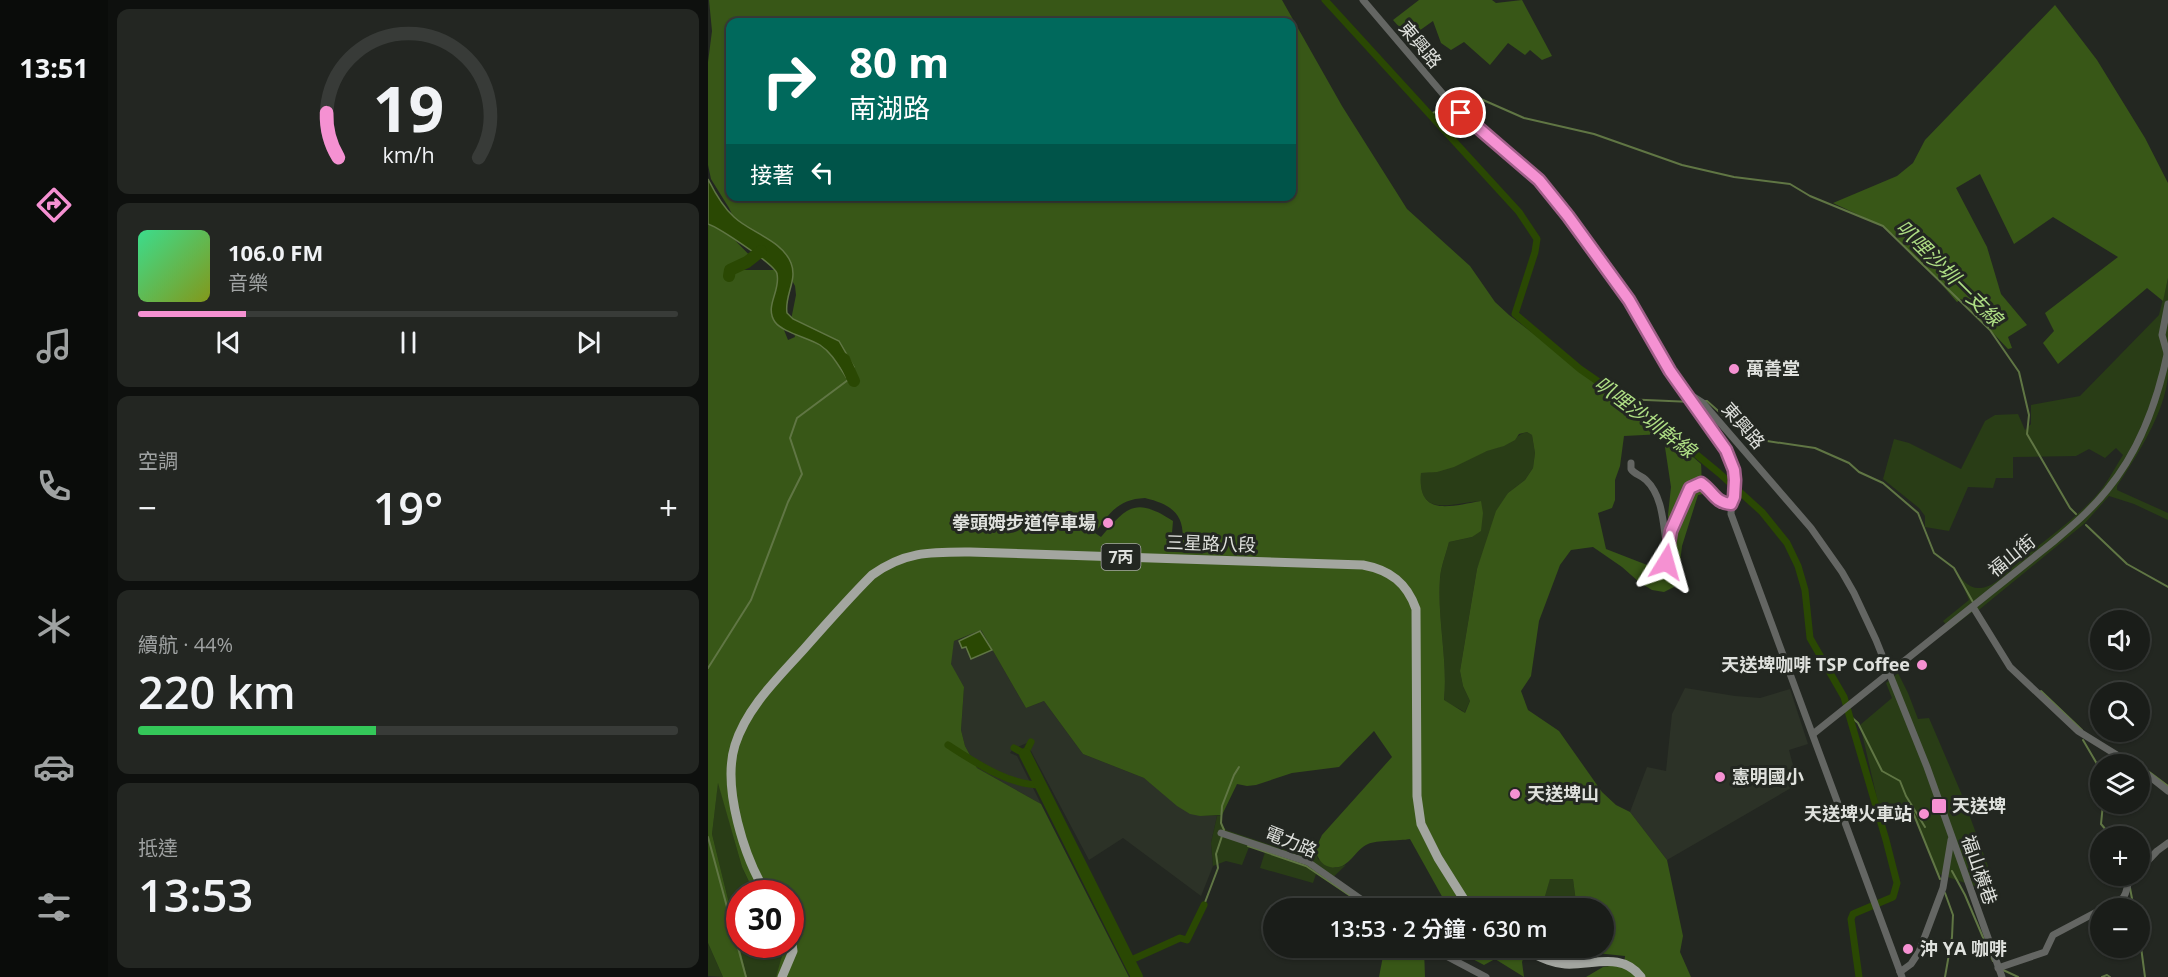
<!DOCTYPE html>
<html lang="zh-TW">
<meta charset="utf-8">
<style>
body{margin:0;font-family:"Open Sans","Noto Sans TC",sans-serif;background:#232622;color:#f1f3f6;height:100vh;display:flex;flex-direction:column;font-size:22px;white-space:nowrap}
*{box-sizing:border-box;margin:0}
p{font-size:20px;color:#9fa2a2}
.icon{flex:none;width:33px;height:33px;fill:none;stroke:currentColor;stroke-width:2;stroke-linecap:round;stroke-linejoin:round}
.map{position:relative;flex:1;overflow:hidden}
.panel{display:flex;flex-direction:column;gap:9px;padding:9px;background:#0e100e;width:600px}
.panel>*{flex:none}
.banner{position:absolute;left:18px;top:18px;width:570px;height:183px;border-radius:12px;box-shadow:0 2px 4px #0004,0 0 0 2px #383b38;background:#00695c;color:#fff;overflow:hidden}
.buttons{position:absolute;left:1382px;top:610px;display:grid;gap:12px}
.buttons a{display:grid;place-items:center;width:60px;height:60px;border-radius:50%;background:#1a1d19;box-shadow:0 2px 4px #0004,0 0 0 2px #383b38;font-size:30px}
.speed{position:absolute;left:18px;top:880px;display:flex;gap:12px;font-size:30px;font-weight:700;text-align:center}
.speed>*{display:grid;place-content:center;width:78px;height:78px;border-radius:50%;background:#1a1d19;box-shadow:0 2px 4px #0004,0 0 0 2px #383b38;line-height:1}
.speed .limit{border:9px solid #d22;background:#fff;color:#111}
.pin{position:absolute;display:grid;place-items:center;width:51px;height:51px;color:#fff;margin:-26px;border:3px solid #fff;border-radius:50%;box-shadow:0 2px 6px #0007}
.me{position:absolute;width:66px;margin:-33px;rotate:8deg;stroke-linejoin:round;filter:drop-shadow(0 0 4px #0008)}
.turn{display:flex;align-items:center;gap:21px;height:126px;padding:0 24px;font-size:27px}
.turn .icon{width:78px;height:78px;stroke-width:2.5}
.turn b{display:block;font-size:42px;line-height:51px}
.then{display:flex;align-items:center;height:57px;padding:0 24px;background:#0003;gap:12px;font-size:22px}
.big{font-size:45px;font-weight:600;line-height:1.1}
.panel .widget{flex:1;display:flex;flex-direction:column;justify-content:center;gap:9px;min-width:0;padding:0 21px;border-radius:12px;background:#232622}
.panel .dial{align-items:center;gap:0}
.dial svg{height:156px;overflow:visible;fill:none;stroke:#383b38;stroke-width:7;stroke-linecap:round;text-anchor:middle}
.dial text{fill:#f1f3f6;stroke:none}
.song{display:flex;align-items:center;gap:18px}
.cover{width:72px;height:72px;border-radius:9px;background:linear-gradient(135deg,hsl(150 70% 55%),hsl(70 70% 35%))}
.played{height:6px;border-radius:3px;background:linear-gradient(90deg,#f591d2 20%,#383b38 20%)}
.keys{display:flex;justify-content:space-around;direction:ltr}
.heat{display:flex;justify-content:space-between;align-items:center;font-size:33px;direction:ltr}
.charge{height:9px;border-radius:4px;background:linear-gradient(90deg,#34c759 44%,#383b38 0)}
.trip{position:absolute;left:555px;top:898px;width:351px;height:60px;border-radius:30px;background:#1a1d19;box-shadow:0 2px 4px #0004,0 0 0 2px #383b38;font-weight:600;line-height:60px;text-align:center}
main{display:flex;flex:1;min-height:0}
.tab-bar{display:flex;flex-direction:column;width:108px;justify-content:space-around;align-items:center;background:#0a0c0a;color:#9fa2a2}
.tab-bar .icon{width:42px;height:42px}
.tab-bar .on{color:#f591d2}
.tab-bar b{font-size:27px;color:#f1f3f6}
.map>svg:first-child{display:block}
.built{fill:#2c3227}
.green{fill:#293d16}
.forest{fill:#385717;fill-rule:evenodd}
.water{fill:#2a4803;stroke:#607644;stroke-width:1.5}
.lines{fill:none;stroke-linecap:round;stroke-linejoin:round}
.stream{stroke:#607644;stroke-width:2}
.canal{stroke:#2a4803;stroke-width:7}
.river{stroke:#2a4803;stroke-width:12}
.minor{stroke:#646663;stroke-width:7}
.major{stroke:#a3a6a0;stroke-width:9}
.route-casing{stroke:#9f5e88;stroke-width:15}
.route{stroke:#f591d2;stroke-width:10}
.poi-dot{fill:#f591d2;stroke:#232721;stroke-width:2}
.labels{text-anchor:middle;stroke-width:6;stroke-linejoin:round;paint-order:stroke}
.shield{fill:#232721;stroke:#a7a9a5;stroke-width:1.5}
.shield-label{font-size:16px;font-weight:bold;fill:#dfe1dd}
.street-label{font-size:18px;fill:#dfe1dd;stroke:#232721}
.poi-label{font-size:18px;font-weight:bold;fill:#dfe1dd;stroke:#232721;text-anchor:start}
.water-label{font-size:20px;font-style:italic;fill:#aede84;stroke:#232721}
</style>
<main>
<nav class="tab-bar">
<b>13:51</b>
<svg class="icon on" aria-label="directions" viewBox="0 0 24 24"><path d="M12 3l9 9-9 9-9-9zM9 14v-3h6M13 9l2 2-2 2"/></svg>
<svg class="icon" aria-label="music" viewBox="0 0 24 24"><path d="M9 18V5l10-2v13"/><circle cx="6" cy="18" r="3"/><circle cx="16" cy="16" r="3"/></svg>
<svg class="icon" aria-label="phone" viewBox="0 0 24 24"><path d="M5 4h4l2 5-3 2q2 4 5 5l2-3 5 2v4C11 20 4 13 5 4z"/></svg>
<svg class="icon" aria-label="climate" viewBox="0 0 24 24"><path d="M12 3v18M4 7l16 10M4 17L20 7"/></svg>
<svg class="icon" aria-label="car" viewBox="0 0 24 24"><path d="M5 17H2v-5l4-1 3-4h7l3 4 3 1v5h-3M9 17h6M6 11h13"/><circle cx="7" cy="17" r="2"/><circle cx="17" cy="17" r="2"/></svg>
<svg class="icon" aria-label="filters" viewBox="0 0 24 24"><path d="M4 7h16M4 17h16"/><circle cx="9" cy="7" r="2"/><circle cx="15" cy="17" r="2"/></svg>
</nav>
<section class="panel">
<div class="widget dial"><svg viewBox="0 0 100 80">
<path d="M14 69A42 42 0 1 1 86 69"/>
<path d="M14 69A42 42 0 0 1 8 46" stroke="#f591d2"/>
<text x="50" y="56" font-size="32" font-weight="700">19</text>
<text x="50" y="72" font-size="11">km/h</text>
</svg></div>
<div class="widget">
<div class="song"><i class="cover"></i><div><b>106.0 FM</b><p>音樂</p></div></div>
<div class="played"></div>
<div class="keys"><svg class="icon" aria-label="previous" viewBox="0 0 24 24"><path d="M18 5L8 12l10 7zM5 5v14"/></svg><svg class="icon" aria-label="pause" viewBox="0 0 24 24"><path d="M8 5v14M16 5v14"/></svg><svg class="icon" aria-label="next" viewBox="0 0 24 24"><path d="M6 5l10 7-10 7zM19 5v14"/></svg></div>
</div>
<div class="widget"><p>空調</p>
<div class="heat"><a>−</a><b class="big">19°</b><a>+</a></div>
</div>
<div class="widget"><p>續航 · 44%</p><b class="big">220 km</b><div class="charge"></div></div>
<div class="widget"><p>抵達</p><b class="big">13:53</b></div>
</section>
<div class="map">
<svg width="1460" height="977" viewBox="0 0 1460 977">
<rect width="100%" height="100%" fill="#232721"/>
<g class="built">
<polygon points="273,630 318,708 336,701 375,754 436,778 492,816 509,816 503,843 505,866 493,896 415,838 381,860 322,749 325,745 321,742 305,749 302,753 309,756 333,804 269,768 257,746 253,730 256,687 242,664 246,641"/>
<polygon points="977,688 1027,696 1052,698 1082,689 1100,744 1081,750 1090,784 959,860 922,812 939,767 958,771 964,714"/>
</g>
<g class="green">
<path d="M1460 278C1460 310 1460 344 1460 376 1457 412 1429 456 1409 486V490L1460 513V520L1426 504 1401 496 1377 523 1272 609 1266 614 1264 612 1242 629 1235 621 1261 600 1250 574C1255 581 1262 589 1272 588 1288 587 1298 572 1309 563 1335 541 1364 522 1387 497 1399 484 1406 469 1415 455L1408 448 1397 458 1381 449 1368 456 1305 457V478H1288L1285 488 1260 487 1241 531 1217 527V516L1211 508 1175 479 1186 439 1201 443 1253 469 1277 421 1287 415 1310 414 1317 430 1323 424V405L1372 396 1451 315Z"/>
<path d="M819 432 824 435 827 453 825 468 817 480 800 493 769 569 752 671 755 686 762 701 756 714 755 711 736 701C740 660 729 619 732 578 733 566 738 554 741 542L764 537 773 501C743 503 709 519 713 473 737 472 755 462 776 452 783 449 791 448 799 444 806 440 810 434 819 432Z"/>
<polygon points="1190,673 1200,693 1210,719 1221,718 1254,795 1280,866 1269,887 1231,874 1203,809 1173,815 1152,725 1184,698 1178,683"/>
<path d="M10 781 34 867 47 894H32V945H74C75 957 73 966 68 977H39L4 834Z"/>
<polygon points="514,815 514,825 518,830 598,857 607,850 610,859 627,868 638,865 620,882 608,874 605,883 552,868 557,852 541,847 534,865 518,861 505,866 503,843 509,816"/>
<polygon points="842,878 865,879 868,902 835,903"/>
<polygon points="0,943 15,977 0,976"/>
</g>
<g class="forest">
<path d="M1 0H574L634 106 699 209 762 266 787 302 801 315 968 442 993 464C994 475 993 484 995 494L990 495 974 546 970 580 966 587 956 592 944 590 931 582 914 567 885 547 863 550 852 565 831 621 823 676 813 691 820 710 851 731 894 792 908 805 922 812 959 860 975 936 972 952 983 977H878L895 967 916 964 917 956 869 951 842 953 831 948H896V909H741L702 839C691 841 669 840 660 844 645 851 641 871 622 867 613 865 610 858 607 850L614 835 684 757 666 731 631 767 584 773 548 785 539 786 529 784 514 815 492 816 482 814 469 806 436 778 375 754 336 701 318 708 273 630 246 641 243 664 256 687 253 730 257 746 269 768 333 804 421 977H68L74 956V945H82V894H47L34 867 10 783 4 834 39 977H15L0 943V223L22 235 48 262 25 270H67L73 278 74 325 80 340 87 337 83 320 88 295 87 286 77 267 29 225 21 208 3 179 0 165V62L4 31ZM22 22H584V196H22ZM819 432 824 435 827 453 825 468 817 480 800 493 788 511 769 569 752 671 755 686 762 701 757 713 736 700C740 660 729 619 732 578 733 566 738 554 741 542L764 537 773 531 775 513 773 501C743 506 709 518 713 473L729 472 746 467 779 451 796 446 807 440 811 434ZM955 434 963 487 960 515 963 553 960 565 952 570 898 549 890 513 904 508 907 500V480L912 466 916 436ZM437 498C466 505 478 516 474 546L463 545 465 521C428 497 419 506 393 537L387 533C402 512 411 499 437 498ZM842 879H865L868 902 835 903Z"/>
<polygon points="711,0 784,0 788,3 814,0 844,56 834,60 822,50 817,55 800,43 782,65 756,42 743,50 733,43 725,21 701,38 685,20"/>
<polygon points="1347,5 1389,60 1437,138 1460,183 1460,278 1455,301 1439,288 1350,364 1335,343 1346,331 1337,313 1410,257 1345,217 1306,244 1272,174 1248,188 1279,247 1293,294 1319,325 1300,337 1304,348 1300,349 1253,299 1249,302 1229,279 1206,258 1188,237 1174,226 1125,203 1189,176 1205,163 1217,140"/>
<polygon points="683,948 716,949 717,977 671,977 675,956"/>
<polygon points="754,948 819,948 814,962 816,977 787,959 776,965 753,953"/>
</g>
<g class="water">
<path d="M0 179C7 193 15 207 26 217 43 233 74 240 83 263 90 280 76 296 79 313L85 319 131 341 146 367 138 377C130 365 124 353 112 345 101 338 74 332 67 322 56 306 73 291 69 274 68 265 11 228 0 224Z"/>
<polygon points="272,631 284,650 263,659 258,647 254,648 251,641"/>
</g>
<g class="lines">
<g class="stream">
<polyline points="749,99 760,95 766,96 816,118 886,134 974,165 1026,177 1082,184 1102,196 1175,226 1282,330 1311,372 1321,415 1319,434 1362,508 1368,514"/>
<polyline points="723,114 736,107"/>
<polyline points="915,399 984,402"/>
<polyline points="995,401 999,401 1017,417 1059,441 1107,448 1141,463 1151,472 1175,483 1210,513 1226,553 1246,568 1266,604"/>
<polyline points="1378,525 1419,564 1460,587"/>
<polyline points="0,668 43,600 80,502 94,474 82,438 89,418 144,377"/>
<polyline points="1333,691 1374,730"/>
<polyline points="1141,715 1150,723 1174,771 1192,781 1198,796 1217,827"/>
<polyline points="1375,740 1392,769"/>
<polyline points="1420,758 1433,766"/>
<polyline points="1440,771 1460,786"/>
<polyline points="1395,804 1393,824 1404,837"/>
<polyline points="1202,805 1232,879"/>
<polyline points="0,837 38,977"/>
<polyline points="540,846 598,866 647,899"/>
<polyline points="1244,871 1257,895 1285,961"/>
<polyline points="1422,888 1426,909"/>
<polyline points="496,905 510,868 508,854 516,830 513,823 514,806 526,775 531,767"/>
<polyline points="1431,932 1437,977"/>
<polyline points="1293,969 1310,977"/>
<polyline points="1237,977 1244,937 1245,915 1237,893"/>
<polyline points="1394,977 1399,975 1402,977"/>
</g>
<g class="canal">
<polyline points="617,0 811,212 829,239 827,252 807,314 872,369 950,423 1011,473 1054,512 1079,543 1090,566 1097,590 1102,638 1136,697 1144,725 1178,840 1189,883 1185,897 1145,914 1143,919 1151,977"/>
<path d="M240 745C268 763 300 785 333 785"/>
<polyline points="306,748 317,754"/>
<polyline points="317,754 323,742"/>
<polyline points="421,961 472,938 479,940 496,905"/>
</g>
<g class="river">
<polyline points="21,276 22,270 39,262 53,251"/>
<polyline points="136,359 146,381"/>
<polyline points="317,754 429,977"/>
</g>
<g class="minor">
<polyline points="655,0 746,107 816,166 842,193 921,300 962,371 978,392 995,403 1103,528 1134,572 1146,593 1168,640 1219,767 1294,977"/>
<polyline points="1459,353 1454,335 1460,304"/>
<path d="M982 397C999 422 1026 449 1027 481 1028 493 1023 502 1023 514L1194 977"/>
<path d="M923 463V469C927 475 932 474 938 480 954 495 955 521 958 542"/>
<path d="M958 562 963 531 983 488 993 483C1005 491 1007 503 1023 504"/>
<polyline points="1265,607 1302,667 1370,731 1425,765"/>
<path d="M1105 734 1345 542C1364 526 1383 510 1399 490 1432 450 1450 400 1460 350"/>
<polyline points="1431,768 1460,791"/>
<polyline points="513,833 600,862 667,909"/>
<polyline points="1431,870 1449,851 1460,843"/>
<polyline points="723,948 778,977"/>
<path d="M1290 968 1337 952 1345 935 1415 898C1421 890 1417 884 1425 876"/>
<polyline points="1192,972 1203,964 1211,952 1235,888 1243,840"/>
</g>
<g class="major">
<path d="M59 894C36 858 14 787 27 745 39 707 70 678 96 649 118 624 140 599 164 575 197 551 223 552 262 552L655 565C682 570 699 583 708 609L709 796 713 824 730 858 762 909"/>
<path d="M812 948C827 954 841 963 857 964 883 966 914 951 933 977"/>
<polyline points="74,977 85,951 82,929"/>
</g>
</g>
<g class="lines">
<defs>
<path id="route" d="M753 113 831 180 860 216 921 300 962 371 1018 450 1026 470 1027 480 1026 497 1023 504C1007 503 1005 491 993 483L982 488 963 531 958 562"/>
</defs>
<use href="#route" class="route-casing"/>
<use href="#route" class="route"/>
</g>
<g class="poi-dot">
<circle cx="1026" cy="369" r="6"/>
<circle cx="400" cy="523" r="6"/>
<circle cx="1214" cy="665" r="6"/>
<circle cx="1012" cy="777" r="6"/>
<circle cx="807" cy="794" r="6"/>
<rect x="1223" y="798" width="16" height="16" rx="3"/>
<circle cx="1216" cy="814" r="6"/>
<circle cx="1200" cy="949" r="6"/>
</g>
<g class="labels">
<rect class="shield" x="393.5" y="544" width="39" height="26" rx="4.5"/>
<g class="shield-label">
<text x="413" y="563">7丙</text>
</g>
<g class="street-label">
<text transform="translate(712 45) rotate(50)" y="6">東興路</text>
<text transform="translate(1035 426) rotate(49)" y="6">東興路</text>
<text transform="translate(503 544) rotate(2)" y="6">三星路八段</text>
<text transform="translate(1304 556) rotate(-39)" y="6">福山街</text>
<text transform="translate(583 842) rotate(22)" y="6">電力路</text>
<text transform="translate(1271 870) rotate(71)" y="6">福山橫巷</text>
</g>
<g class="poi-label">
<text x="1038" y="375">萬善堂</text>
<text x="388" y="529" text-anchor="end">拳頭姆步道停車場</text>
<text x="1202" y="671" text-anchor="end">天送埤咖啡 TSP Coffee</text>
<text x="1024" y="783">憲明國小</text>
<text x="819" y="800">天送埤山</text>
<text x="1244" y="812">天送埤</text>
<text x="1204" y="820" text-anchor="end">天送埤火車站</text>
<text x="1212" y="955">沖 YA 咖啡</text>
</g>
<g class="water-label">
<text transform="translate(1241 273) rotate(45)" y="7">叭哩沙圳一支線</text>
<text transform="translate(937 417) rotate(37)" y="7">叭哩沙圳幹線</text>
</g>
</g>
</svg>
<div class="buttons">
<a><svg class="icon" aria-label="sound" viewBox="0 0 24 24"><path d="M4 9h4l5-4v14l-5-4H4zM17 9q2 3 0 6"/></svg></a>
<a><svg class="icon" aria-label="search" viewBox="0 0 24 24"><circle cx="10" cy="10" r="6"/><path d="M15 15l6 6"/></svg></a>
<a><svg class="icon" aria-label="layers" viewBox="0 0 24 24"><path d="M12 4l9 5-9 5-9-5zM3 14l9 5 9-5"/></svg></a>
<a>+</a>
<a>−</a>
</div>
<div class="speed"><div class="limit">30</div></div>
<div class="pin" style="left:753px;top:113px;background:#d93025"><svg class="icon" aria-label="arrive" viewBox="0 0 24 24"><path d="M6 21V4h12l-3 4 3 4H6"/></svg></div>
<svg class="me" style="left:958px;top:562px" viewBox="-20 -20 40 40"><path d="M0-17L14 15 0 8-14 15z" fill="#f591d2" stroke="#fff" stroke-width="4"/></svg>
<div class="trip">13:53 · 2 分鐘 · 630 m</div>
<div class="banner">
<div class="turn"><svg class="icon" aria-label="right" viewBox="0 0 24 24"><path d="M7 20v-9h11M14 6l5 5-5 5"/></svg><div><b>80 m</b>南湖路</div></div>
<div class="then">接著<svg class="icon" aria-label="left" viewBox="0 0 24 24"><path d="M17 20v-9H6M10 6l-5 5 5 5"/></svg></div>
</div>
</div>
</main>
